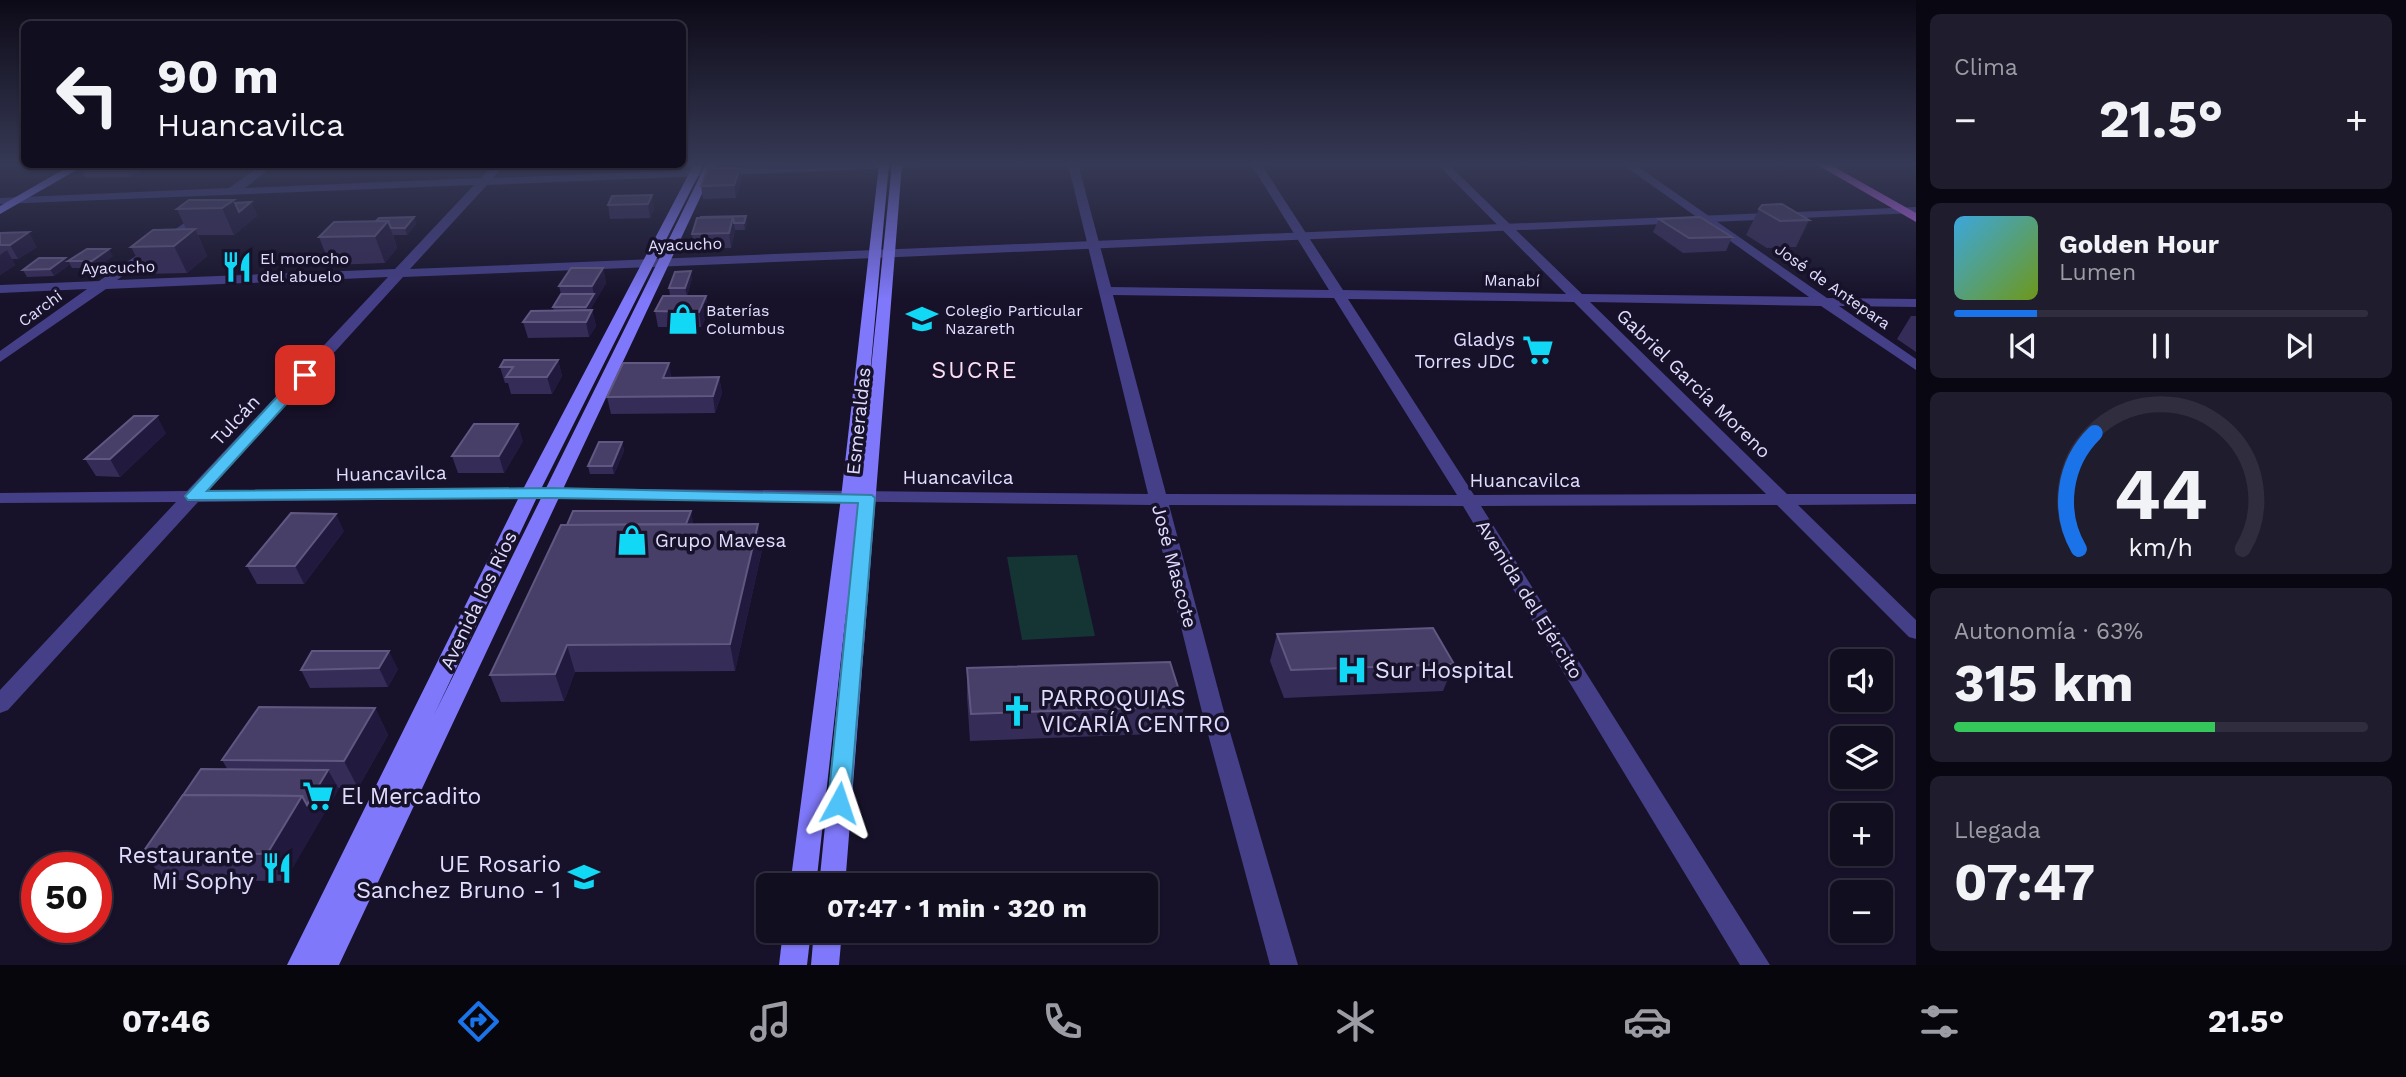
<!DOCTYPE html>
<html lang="es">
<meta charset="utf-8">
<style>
body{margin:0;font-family:"Work Sans",sans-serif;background:#1e1c2d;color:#f1f3f6;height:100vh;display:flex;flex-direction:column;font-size:26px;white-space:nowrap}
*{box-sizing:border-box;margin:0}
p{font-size:23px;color:#9c9ca5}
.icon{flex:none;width:38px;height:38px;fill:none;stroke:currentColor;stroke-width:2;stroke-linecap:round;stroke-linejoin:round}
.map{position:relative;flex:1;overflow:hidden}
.side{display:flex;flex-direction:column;gap:14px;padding:14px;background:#090812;width:490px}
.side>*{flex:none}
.top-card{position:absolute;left:21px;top:21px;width:665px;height:147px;border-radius:10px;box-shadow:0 2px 5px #0004,0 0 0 2px #302e3e;background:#110e20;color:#f1f3f6;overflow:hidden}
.buttons{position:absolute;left:1830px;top:649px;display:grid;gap:14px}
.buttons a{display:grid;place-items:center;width:63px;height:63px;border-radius:10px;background:#110e20;box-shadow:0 2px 5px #0004,0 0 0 2px #302e3e;font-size:35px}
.speed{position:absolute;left:21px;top:852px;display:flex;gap:14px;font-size:35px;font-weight:700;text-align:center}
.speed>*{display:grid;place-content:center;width:91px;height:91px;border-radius:50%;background:#110e20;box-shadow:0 2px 5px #0004,0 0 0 2px #302e3e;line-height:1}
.speed .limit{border:10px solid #d22;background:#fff;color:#111}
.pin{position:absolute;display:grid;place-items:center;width:60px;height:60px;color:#fff;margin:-30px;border-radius:14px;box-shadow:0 4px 10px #0006}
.me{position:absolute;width:77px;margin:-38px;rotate:5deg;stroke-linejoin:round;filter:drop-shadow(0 0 5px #0008)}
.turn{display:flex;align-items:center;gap:24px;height:147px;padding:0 21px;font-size:32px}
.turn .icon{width:91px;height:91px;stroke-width:2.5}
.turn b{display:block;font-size:49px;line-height:60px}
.big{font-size:52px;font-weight:700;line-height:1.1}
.side .tile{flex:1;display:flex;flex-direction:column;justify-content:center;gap:10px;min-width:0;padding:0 24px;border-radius:10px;background:#1e1c2d}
.side .dial{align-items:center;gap:0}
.dial svg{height:182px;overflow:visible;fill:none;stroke:#302e3e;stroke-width:7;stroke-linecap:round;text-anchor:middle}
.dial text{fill:#f1f3f6;stroke:none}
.song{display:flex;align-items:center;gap:21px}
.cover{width:84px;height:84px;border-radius:10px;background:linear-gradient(135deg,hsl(200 70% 55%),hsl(80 70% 35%))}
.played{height:7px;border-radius:4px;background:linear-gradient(90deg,#1a73e8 20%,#302e3e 20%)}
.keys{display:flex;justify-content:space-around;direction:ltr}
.heat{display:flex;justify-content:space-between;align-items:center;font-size:38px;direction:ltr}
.charge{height:10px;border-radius:5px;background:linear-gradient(90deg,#34c759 63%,#302e3e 0)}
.trip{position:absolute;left:756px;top:873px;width:402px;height:70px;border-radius:10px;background:#110e20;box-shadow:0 2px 5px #0004,0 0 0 2px #302e3e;font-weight:700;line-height:70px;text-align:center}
.tabs{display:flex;height:112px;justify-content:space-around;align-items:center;background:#07060d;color:#9c9ca5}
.tabs .icon{width:49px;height:49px}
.tabs .active{color:#1a73e8}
.tabs b{font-size:32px;color:#f1f3f6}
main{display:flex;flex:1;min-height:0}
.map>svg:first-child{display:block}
.green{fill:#153434}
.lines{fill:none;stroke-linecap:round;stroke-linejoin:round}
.minor{fill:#443f87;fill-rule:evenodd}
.tertiary{fill:#443f87;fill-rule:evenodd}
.secondary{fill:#7f78fa;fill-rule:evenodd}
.primary{fill:#c768f9;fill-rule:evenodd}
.wall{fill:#362c58}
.shaded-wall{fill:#221a3e}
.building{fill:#483f69;stroke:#605881;stroke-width:2}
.route{fill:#4fc3f7;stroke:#337fa1;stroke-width:2}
.labels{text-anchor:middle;stroke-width:7;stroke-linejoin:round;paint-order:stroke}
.far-street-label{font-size:16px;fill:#e1ddfe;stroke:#17122a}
.far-poi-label{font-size:16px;fill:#e1ddfe;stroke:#17122a;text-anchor:start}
.poi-label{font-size:19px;fill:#e1ddfe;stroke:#17122a;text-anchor:end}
.street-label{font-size:19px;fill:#e1ddfe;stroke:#17122a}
.quarter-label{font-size:23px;letter-spacing:2px;fill:#fedff2;stroke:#17122a}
.near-poi-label{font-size:23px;fill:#e1ddfe;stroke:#17122a;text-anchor:start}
</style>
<main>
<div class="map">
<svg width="1916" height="965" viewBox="0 0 1916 965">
<rect width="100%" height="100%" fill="#17122a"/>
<polygon class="green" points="1077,555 1095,636 1022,640 1007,557"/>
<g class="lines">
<path class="minor" d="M263 164H276L245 188 481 178 494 164H505L493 178 836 164H921L916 167 487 185 410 269 875 250 881 254 875 258 403 277 208 491 552 488 1148 494 1068 164H1078L1111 287 1329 290 1251 164H1261L1343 290 1566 294 1437 164H1448L1582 294 1809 297 1622 164H1634L1827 298 1916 299V307L1839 306 1916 359V370L1821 306 1590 302 1787 494H1916V504L1798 505 1916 620V639L1909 637 1777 505 1481 506 1770 965H1740L1463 506 1169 505 1223 708 1298 965H1270L1201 708 1151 505 552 498 198 502 8 710 0 713V690L176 502 0 503V493L187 491 388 277 106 289 0 362V351L87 289 0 293V285L99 281 202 211 208 214 206 216 117 280 395 269 474 185 0 204V198L229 188ZM1113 295 1334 298 1457 495 1166 494ZM1348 299 1574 302 1766 494 1474 495Z"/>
<polygon class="tertiary" points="1916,207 1916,213 875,258 869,254 875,250"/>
<g class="secondary">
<polygon points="73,164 87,164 0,214 0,206"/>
<polygon points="694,164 704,164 539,493 434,715 706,164 716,164 339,965 287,965 521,493"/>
<polygon points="879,164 889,164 867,408 892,164 902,164 845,886 819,886 848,595 816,886 790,886 841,498"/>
<polygon points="783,931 811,931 807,965 779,965"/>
<polygon points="814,931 842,931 839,965 811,965"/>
</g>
<polygon class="primary" points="1816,164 1829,164 1916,213 1916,222"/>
</g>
<g class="wall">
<polygon points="81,164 151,164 131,177 86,178 80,165"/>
<polygon points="740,168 741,181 736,198 703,199 701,186"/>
<polygon points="652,195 654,209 650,218 610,219 608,205"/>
<polygon points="234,200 235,203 251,202 257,216 234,235 198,235 207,256 187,273 145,274 131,247 186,229 177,209"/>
<polygon points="1759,209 1809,220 1796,247 1767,248 1746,235"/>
<polygon points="414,217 416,224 407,235 393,235 397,248 385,263 330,265 319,237 376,221"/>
<polygon points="697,218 747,223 745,230 735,230 731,248 694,248 692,234"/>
<polygon points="1659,219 1732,237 1726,251 1683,253 1653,232"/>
<polygon points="0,233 37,247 18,259 12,259 15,265 0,275"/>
<polygon points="113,256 96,268 72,268 68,261"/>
<polygon points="69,265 54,276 27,277 23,270"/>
<polygon points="603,268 606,283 590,310 592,310 596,326 589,337 528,338 523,322 554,311 553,307 561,294 559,286"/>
<polygon points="692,278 687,296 670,296 669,288"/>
<polygon points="706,296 709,311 701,327 658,327 655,311"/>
<polygon points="1911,316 1916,316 1916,352 1897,339"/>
<polygon points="558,360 562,376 552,394 511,394 508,383 505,383 500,367"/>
<polygon points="719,377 722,393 715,413 611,414 607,397"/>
<polygon points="166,433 120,477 96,476 85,459"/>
<polygon points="523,441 504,473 458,473 452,456"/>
<polygon points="622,442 624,451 614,474 590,474 588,466"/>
<polygon points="693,524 762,550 735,671 575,672 564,701 501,702 490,675"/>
<polygon points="344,531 304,584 257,584 247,566"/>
<polygon points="1277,634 1454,664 1443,691 1284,698 1270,661"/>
<polygon points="312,651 398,669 388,687 310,688 301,670"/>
<polygon points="967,668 1184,706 1179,733 970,741 967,696"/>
<polygon points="375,708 388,735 358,788 338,788 285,881 164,880 143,852 228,770 222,760"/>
</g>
<g class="shaded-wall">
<polygon points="125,164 151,164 131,177"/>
<polygon points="740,168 741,181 736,198 734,185"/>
<polygon points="652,195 654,209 650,218 648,204"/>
<polygon points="234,200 239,212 251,202 257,216 234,235 222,208"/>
<polygon points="746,216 747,223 745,230 744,223"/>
<polygon points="414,217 416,224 407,235 405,228"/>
<polygon points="733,217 735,230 731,248 729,233"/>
<polygon points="388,221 397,248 385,263 375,236"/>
<polygon points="195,229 207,256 187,273 174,246"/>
<polygon points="29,232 37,247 18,259 10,245"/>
<polygon points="109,249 113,256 96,268 92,261"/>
<polygon points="7,250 15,265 0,275 0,255"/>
<polygon points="65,258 69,265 54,276 50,269"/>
<polygon points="603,268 606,283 588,314 586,307 594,294 592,286"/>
<polygon points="691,271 692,278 687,296 685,288"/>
<polygon points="706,296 709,311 701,327 699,312"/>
<polygon points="592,310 596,326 589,337 586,322"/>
<polygon points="558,360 562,376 552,394 547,377"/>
<polygon points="669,363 672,379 663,378"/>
<polygon points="719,377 722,393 715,413 713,396"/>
<polygon points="157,416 166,433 120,477 110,459"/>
<polygon points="518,424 523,441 504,473 499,456"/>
<polygon points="622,442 624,451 614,474 612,466"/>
<polygon points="691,511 694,528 684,532"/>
<polygon points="336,514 344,531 304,584 295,566"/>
<polygon points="758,524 762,550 735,671 730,644"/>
<polygon points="567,645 575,672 564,701 555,674"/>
<polygon points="389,651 398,669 388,687 379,668"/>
<polygon points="375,708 388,735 358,788 344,761"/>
<polygon points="328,770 339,789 285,881 267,854 302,796"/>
</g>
<g class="building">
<polygon points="81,164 125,164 80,165"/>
<polygon points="708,168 740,168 734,185 701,186"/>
<polygon points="652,195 648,204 608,205 612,196"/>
<polygon points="189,200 234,200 222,208 177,209"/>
<polygon points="251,202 239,212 235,203"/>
<polygon points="1782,204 1809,220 1780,221 1759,209 1762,205"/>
<polygon points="746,216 744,223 734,223 733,217 700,217"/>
<polygon points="414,217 405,228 391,228 388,221 376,221 379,218"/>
<polygon points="733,217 729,233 692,234 697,218"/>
<polygon points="1700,217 1732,237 1689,238 1659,219"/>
<polygon points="388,221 375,236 319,237 334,222"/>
<polygon points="195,229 174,246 131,247 153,230"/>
<polygon points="29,232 10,245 0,245 0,233"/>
<polygon points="87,249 109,249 92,261 68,261"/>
<polygon points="39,258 65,258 50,269 23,270"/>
<polygon points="571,268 603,268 592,286 559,286"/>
<polygon points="691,271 685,288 669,288 675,272"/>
<polygon points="561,294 594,294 586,307 553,307"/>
<polygon points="663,296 706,296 699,312 655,311"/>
<polygon points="592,310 586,322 523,322 531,311"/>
<polygon points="504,360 558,360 547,377 506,377 513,367 500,367"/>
<polygon points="623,363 669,363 663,378 719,377 713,396 607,397"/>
<polygon points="134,416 157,416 110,459 85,459"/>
<polygon points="474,424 518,424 499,456 452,456"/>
<polygon points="599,442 622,442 612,466 588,466"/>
<polygon points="573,511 691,511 686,524 567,525"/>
<polygon points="291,513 336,514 295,566 247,566"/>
<polygon points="758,524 730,644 567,645 555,674 490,675 561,525"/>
<polygon points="1433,628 1454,664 1291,670 1277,634"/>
<polygon points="312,651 389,651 379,668 301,670"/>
<polygon points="1170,662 1184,706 971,714 967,668"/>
<polygon points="259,707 375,708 344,761 222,760"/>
<polygon points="201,769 328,770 307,805 302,796 183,795 177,804"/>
<polygon points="183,795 302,796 267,854 143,852"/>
</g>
<linearGradient id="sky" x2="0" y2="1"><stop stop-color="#0d0a17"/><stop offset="0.55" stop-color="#363955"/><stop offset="1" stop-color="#363955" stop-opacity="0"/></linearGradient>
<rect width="1916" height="299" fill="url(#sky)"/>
<polygon class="route" points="305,371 312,375 310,378 207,491 552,488 872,495 875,498 850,803 847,809 839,812 831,809 828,803 858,503 552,498 188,500 185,496 188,493 300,372"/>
<defs>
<symbol id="restaurant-bare" viewBox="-9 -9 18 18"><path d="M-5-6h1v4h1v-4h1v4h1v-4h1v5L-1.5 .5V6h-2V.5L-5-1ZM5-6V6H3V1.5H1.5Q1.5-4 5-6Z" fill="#11d8f5" stroke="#17122a" stroke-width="2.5" paint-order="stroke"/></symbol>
<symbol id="shop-bare" viewBox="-9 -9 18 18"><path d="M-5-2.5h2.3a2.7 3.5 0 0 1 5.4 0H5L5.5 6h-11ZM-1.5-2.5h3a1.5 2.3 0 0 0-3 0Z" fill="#11d8f5" stroke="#17122a" stroke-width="2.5" paint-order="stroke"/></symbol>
<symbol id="school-bare" viewBox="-9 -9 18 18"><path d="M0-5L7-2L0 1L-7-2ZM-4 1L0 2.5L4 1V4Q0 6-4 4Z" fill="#11d8f5" stroke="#17122a" stroke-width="2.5" paint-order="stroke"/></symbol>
<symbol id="supermarket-bare" viewBox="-9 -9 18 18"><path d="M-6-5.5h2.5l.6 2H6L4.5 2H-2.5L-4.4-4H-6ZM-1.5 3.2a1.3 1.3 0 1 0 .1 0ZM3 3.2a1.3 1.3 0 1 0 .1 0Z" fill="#11d8f5" stroke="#17122a" stroke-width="2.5" paint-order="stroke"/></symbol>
<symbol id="hospital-bare" viewBox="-9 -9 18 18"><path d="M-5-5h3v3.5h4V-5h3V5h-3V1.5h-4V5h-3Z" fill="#11d8f5" stroke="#17122a" stroke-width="2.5" paint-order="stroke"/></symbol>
<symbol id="church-bare" viewBox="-9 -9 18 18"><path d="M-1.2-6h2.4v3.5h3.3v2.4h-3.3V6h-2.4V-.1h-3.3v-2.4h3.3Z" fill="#11d8f5" stroke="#17122a" stroke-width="2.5" paint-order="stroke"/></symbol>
</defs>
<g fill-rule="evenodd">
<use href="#restaurant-bare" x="215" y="245" width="44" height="44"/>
<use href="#shop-bare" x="661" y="297" width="44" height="44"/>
<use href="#school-bare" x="900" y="297" width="44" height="44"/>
<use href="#supermarket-bare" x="1516" y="328" width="44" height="44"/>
<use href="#shop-bare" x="610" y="518" width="44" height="44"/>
<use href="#hospital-bare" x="1330" y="648" width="44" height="44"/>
<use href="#church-bare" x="995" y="689" width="44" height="44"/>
<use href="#supermarket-bare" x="296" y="774" width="44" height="44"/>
<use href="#restaurant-bare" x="255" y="846" width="44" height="44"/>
<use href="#school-bare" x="562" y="855" width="44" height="44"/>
</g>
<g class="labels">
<g class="far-street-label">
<text transform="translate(685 244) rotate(-2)" y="6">Ayacucho</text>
<text transform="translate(118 267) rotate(-2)" y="6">Ayacucho</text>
<text transform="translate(1512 280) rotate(1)" y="6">Manabí</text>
<text transform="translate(1833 286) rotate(35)" y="6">José de Antepara</text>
<text transform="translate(40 308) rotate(-36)" y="6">Carchi</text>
</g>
<g class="far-poi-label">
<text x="260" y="264">El morocho<tspan x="260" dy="18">del abuelo</tspan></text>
<text x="706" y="316">Baterías<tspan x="706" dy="18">Columbus</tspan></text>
<text x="945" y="316">Colegio Particular<tspan x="945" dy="18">Nazareth</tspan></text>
</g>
<g class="poi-label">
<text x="1515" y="346">Gladys<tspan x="1515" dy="22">Torres JDC</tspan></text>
<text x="655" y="547" text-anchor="start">Grupo Mavesa</text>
</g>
<g class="street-label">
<text transform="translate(1694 383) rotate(44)" y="7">Gabriel García Moreno</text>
<text transform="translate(235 420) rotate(-47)" y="7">Tulcán</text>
<text transform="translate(858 421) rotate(-84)" y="7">Esmeraldas</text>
<text transform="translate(391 473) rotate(-1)" y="7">Huancavilca</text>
<text x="958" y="484">Huancavilca</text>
<text x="1525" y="487">Huancavilca</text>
<text transform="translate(1175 566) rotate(75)" y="7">José Mascote</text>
<text transform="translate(1530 599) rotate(58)" y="7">Avenida del Ejército</text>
<text transform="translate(478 600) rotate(-64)" y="7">Avenida los Ríos</text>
</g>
<g class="quarter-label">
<text x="975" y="378">SUCRE</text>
</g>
<g class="near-poi-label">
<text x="1375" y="678">Sur Hospital</text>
<text x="1040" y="706">PARROQUIAS<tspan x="1040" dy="26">VICARÍA CENTRO</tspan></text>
<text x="341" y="804">El Mercadito</text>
<text x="254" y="863" text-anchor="end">Restaurante<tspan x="254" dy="26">Mi Sophy</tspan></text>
<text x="561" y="872" text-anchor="end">UE Rosario<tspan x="561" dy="26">Sanchez Bruno - 1</tspan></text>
</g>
</g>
</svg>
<div class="buttons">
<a><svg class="icon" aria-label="sound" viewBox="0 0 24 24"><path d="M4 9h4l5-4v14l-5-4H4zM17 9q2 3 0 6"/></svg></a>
<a><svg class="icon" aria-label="layers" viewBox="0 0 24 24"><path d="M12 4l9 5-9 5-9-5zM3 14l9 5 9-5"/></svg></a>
<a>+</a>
<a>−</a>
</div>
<div class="speed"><div class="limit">50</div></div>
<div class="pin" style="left:305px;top:375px;background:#d93025"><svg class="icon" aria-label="arrive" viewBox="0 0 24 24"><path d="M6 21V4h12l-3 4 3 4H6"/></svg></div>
<svg class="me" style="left:839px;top:803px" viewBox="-20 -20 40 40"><path d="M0-17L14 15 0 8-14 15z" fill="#4fc3f7" stroke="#fff" stroke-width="4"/></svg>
<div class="trip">07:47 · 1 min · 320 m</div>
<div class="top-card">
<div class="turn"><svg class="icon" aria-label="left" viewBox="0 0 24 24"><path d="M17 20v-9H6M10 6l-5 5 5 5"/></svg><div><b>90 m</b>Huancavilca</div></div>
</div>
</div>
<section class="side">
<div class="tile"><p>Clima</p>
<div class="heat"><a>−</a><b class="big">21.5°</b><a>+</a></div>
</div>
<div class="tile">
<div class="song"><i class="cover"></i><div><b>Golden Hour</b><p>Lumen</p></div></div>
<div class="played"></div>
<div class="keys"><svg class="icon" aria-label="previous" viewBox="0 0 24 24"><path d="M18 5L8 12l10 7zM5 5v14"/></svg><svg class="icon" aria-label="pause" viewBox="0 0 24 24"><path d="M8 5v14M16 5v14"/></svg><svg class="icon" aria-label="next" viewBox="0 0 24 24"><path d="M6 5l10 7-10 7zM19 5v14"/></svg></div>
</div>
<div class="tile dial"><svg viewBox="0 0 100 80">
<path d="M14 69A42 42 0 1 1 86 69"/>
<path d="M14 69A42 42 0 0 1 21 18" stroke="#1a73e8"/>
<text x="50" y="56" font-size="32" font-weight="700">44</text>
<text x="50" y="72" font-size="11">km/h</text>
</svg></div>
<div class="tile"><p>Autonomía · 63%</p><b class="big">315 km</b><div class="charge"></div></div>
<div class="tile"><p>Llegada</p><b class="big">07:47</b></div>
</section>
</main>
<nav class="tabs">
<b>07:46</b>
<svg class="icon active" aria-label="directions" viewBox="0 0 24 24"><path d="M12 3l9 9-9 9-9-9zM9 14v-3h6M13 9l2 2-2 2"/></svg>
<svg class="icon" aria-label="music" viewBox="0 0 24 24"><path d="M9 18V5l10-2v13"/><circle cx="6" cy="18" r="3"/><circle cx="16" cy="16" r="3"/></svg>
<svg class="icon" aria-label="phone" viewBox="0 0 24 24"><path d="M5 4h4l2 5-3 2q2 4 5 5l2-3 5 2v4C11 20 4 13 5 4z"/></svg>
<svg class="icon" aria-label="climate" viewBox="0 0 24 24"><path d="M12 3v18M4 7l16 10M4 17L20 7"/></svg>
<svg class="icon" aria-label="car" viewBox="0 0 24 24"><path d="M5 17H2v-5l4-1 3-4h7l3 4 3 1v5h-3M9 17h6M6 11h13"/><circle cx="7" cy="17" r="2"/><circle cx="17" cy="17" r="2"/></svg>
<svg class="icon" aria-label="filters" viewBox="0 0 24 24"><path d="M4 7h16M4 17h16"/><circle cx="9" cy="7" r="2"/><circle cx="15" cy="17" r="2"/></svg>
<b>21.5°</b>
</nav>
